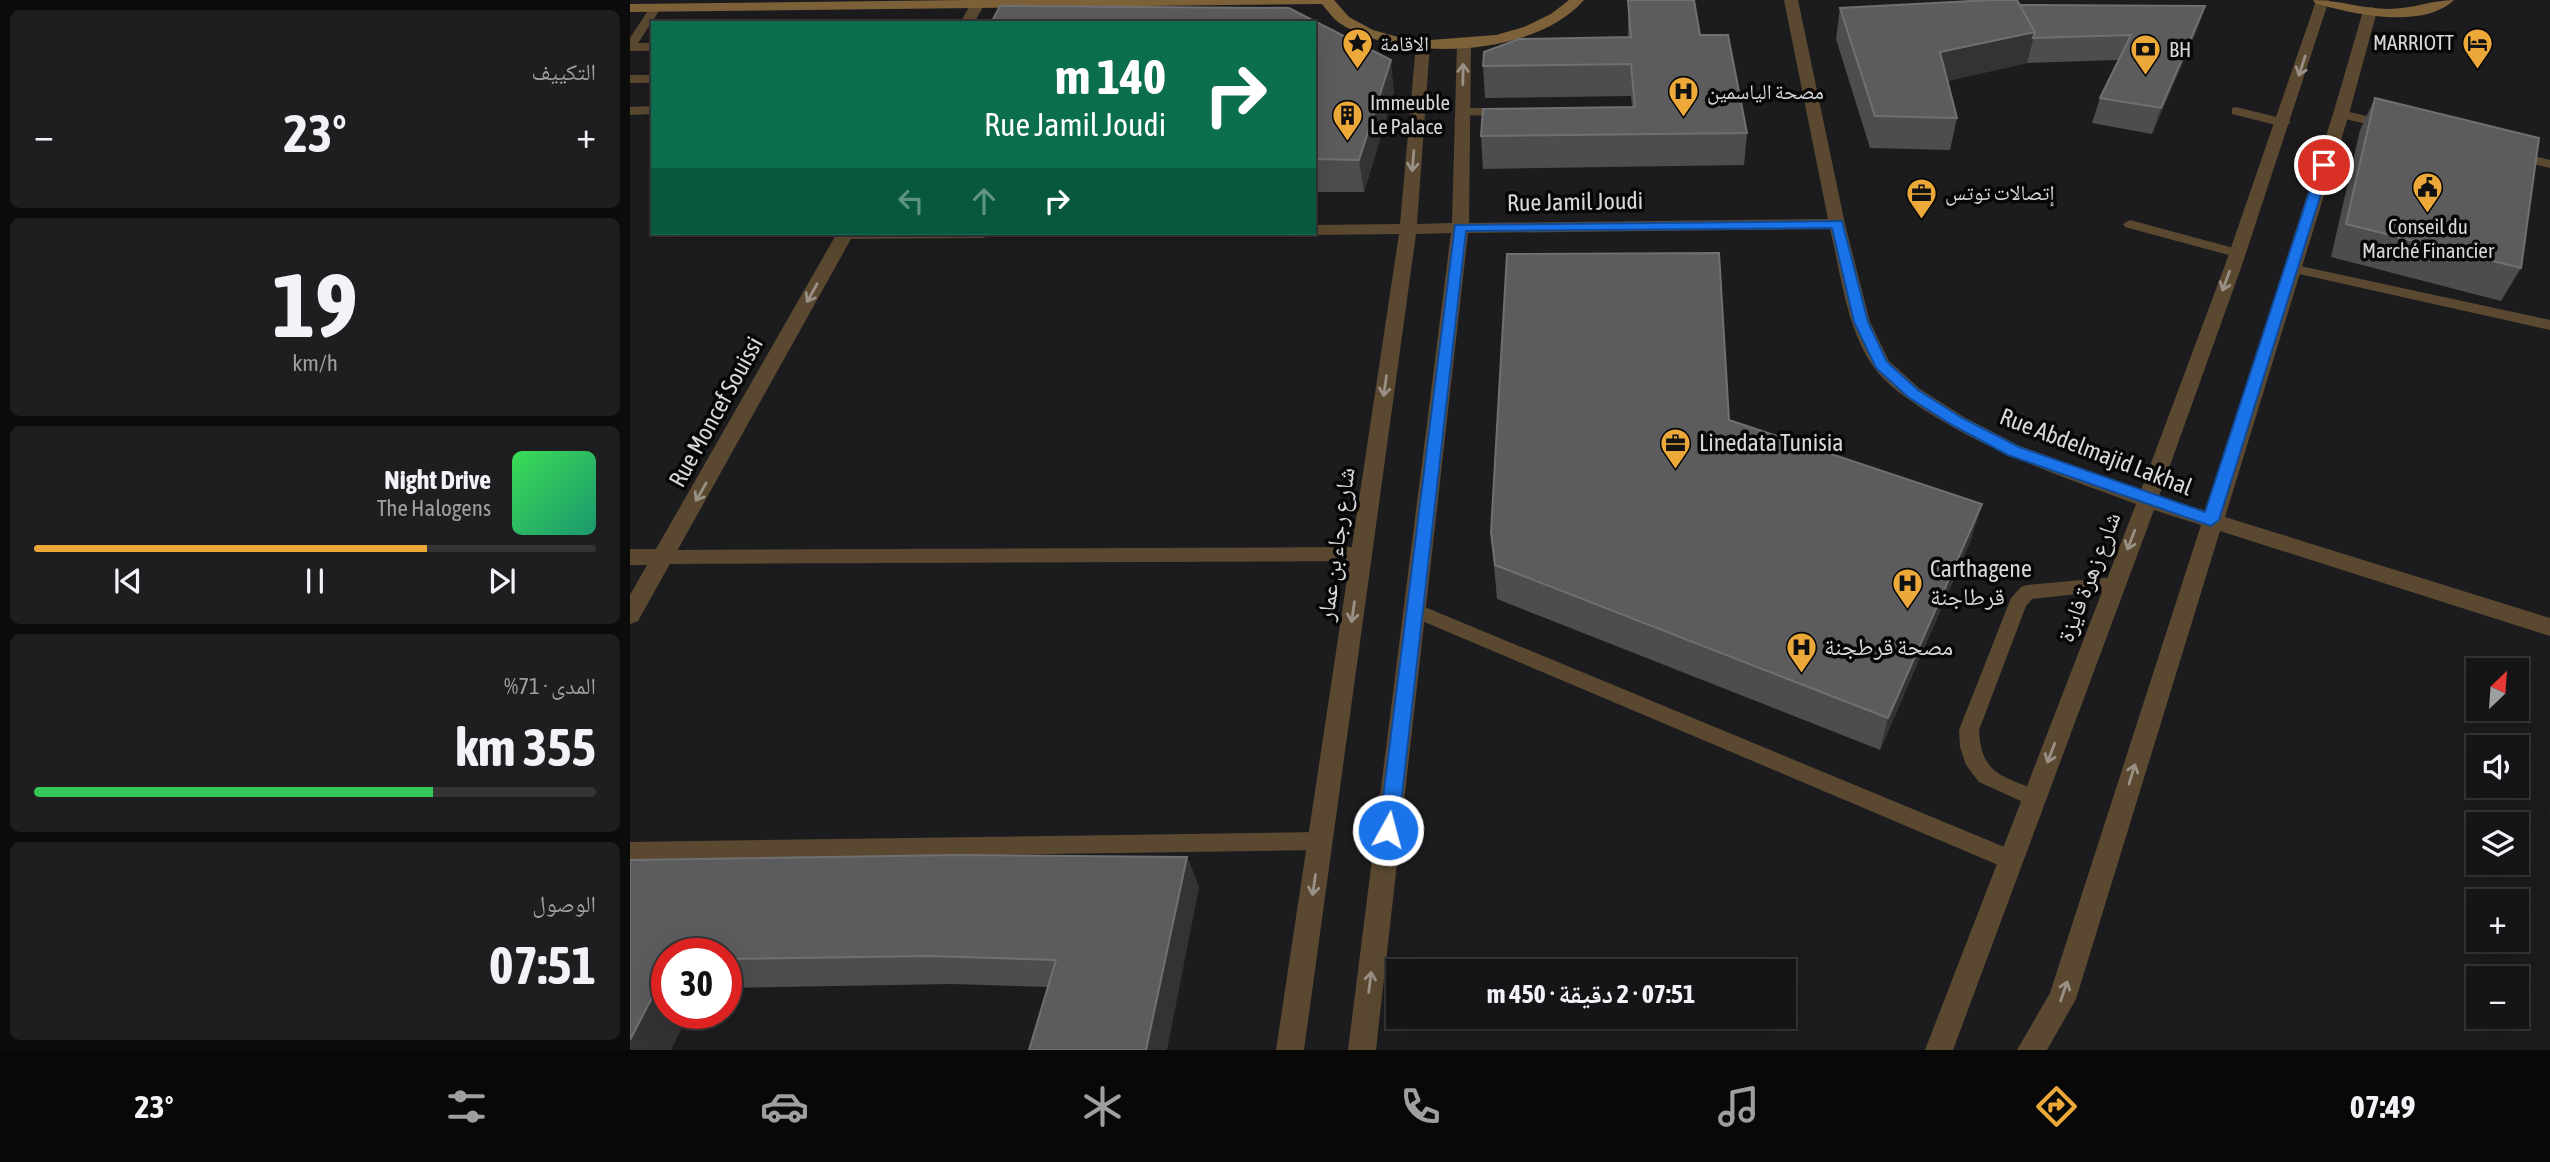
<!DOCTYPE html>
<html lang="ar">
<meta charset="utf-8">
<style>
body{margin:0;font-family:"Asap Condensed","Noto Naskh Arabic",sans-serif;background:#1e1e20;color:#f1f3f6;direction:rtl;height:100vh;display:flex;flex-direction:column;font-size:26px;white-space:nowrap}
*{box-sizing:border-box;margin:0}
p{font-size:23px;color:#9d9fa1}
.icon{flex:none;width:38px;height:38px;fill:none;stroke:currentColor;stroke-width:2;stroke-linecap:round;stroke-linejoin:round}
.map{position:relative;flex:1;overflow:hidden;direction:ltr}
.drawer{display:flex;flex-direction:column;gap:10px;padding:10px;background:#0c0c0d;width:630px}
.drawer>*{flex:none}
.banner{position:absolute;left:21px;top:21px;width:665px;height:214px;border-radius:0px;box-shadow:0 7px 28px #0002,0 0 0 2px #343436;direction:rtl;background:#0b6e4f;color:#fff;overflow:hidden}
.needle{width:46px;rotate:25deg}
.buttons{position:absolute;left:1836px;top:658px;display:grid;gap:14px}
.buttons a{display:grid;place-items:center;width:63px;height:63px;border-radius:0px;background:#151517;box-shadow:0 7px 28px #0002,0 0 0 2px #343436;font-size:35px}
.speed{position:absolute;left:21px;top:938px;display:flex;gap:14px;font-size:35px;font-weight:700;text-align:center}
.speed>*{display:grid;place-content:center;width:91px;height:91px;border-radius:50%;background:#151517;box-shadow:0 7px 28px #0002,0 0 0 2px #343436;line-height:1}
.speed .limit{border:10px solid #d22;background:#fff;color:#111}
.pin{position:absolute;display:grid;place-items:center;width:60px;height:60px;color:#fff;margin:-30px;border:4px solid #fff;border-radius:50%;box-shadow:0 2px 7px #0007}
.me{position:absolute;width:77px;margin:-38px;rotate:7deg;stroke-linejoin:round;filter:drop-shadow(0 0 5px #0008)}
.turn{display:flex;align-items:center;gap:24px;height:147px;padding:0 35px;font-size:32px}
.turn .icon{width:91px;height:91px;stroke-width:2.5}
.turn b{display:block;font-size:49px;line-height:60px}
.lanes{display:flex;align-items:center;height:66px;padding:0 35px;background:#0003;justify-content:center;gap:35px;direction:ltr}
.lanes .off{opacity:.35}
.big{font-size:52px;font-weight:700;line-height:1.1}
.drawer .card{flex:1;display:flex;flex-direction:column;justify-content:center;gap:10px;min-width:0;padding:0 24px;border-radius:10px;background:#1e1e20}
.drawer .dial{align-items:center;gap:0}
.dial b{font-size:91px;line-height:1}
.song{display:flex;align-items:center;gap:21px}
.cover{width:84px;height:84px;border-radius:10px;background:linear-gradient(135deg,hsl(130 70% 55%),hsl(160 70% 35%))}
.played{height:7px;border-radius:4px;background:linear-gradient(90deg,#eca93a 70%,#343436 70%)}
.keys{display:flex;justify-content:space-around;direction:ltr}
.heat{display:flex;justify-content:space-between;align-items:center;font-size:38px;direction:ltr}
.charge{height:10px;border-radius:5px;background:linear-gradient(90deg,#34c759 71%,#343436 0)}
.trip{position:absolute;left:756px;top:959px;width:410px;height:70px;border-radius:0px;background:#151517;box-shadow:0 7px 28px #0002,0 0 0 2px #343436;font-weight:700;line-height:70px;text-align:center;direction:rtl}
.menu{display:flex;height:112px;justify-content:space-around;align-items:center;background:#080809;color:#9d9fa1}
.menu .icon{width:49px;height:49px}
.menu .current{color:#eca93a}
.menu b{font-size:32px;color:#f1f3f6}
main{display:flex;flex:1;min-height:0}
.map>svg:first-child{display:block}
.lines{fill:none;stroke-linecap:round;stroke-linejoin:round}
.lane{fill:#5a4930;fill-rule:evenodd}
.street{fill:#5a4930;fill-rule:evenodd}
.secondary{fill:#7d6139;fill-rule:evenodd}
.wall{fill:#4d4d50}
.shaded-wall{fill:#333336}
.building{fill:#5c5c5f;stroke:#707073;stroke-width:2}
.oneway{stroke:#999086}
.route{fill:#1a73e8;stroke:#114b97;stroke-width:2}
.labels{text-anchor:middle;stroke-width:7;stroke-linejoin:round;paint-order:stroke}
.far-poi-label{font-size:21px;fill:#d8d8db;stroke:#070708;text-anchor:start}
.street-label{font-size:24px;fill:#d8d8db;stroke:#070708}
.poi-label{font-size:24px;fill:#d8d8db;stroke:#070708;text-anchor:start}
</style>
<main>
<div class="map">
<svg width="1920" height="1050" viewBox="0 0 1920 1050">
<rect width="100%" height="100%" fill="#1c1c1f"/>
<g class="lines">
<g class="lane">
<polygon points="25,5 31,8 8,43 23,43 23,51 0,51 0,38 21,6"/>
<rect x="0" y="75" width="23" height="8"/>
<polygon points="23,106 23,114 0,115 0,107"/>
<polygon points="1606,107 1659,120 1660,123 1654,127 1602,114 1602,108"/>
<polygon points="832,108 874,108 880,112 874,116 828,115 826,112"/>
<polygon points="1711,110 1762,122 1763,125 1757,129 1707,117 1707,111"/>
<polygon points="1883,151 1920,160 1920,168 1878,158 1876,155"/>
<polygon points="1500,220 1611,250 1613,253 1606,257 1495,227 1493,224"/>
<polygon points="1661,264 1920,320 1920,330 1656,271 1654,268"/>
<polygon points="731,547 737,549 740,554 737,559 731,561 33,564 27,562 24,557 27,552 33,550"/>
<path d="M1485 577 1491 579 1494 584 1491 589 1402 599 1396 606 1349 730C1351 776 1374 776 1411 792L1414 798 1411 804 1404 807 1349 782 1336 765 1330 747 1329 730 1381 598 1391 587 1397 585Z"/>
<polygon points="785,603 1389,853 1392,860 1389,867 1381,870 1373,867 778,615 776,610 778,605"/>
<polygon points="690,832 697,834 701,841 697,848 690,850 0,860 0,842"/>
</g>
<g class="street">
<polygon points="343,0 357,0 344,23 330,23"/>
<path d="M1154 0H1168L1215 224 1240 322 1259 361 1290 389 1334 417 1390 446 1511 490 1595 265 1686 1 1699 0 1612 265 1529 496 1576 511 1703 114 1733 11 1740 7 1745 8 1747 11 1719 114 1595 517 1920 618V636L1590 531 1446 999 1417 1050H1387L1420 993 1571 525 1524 510 1323 1050H1295L1506 504C1433 477 1361 453 1296 411 1278 399 1256 385 1243 366 1216 327 1211 274 1200 229L838 233 746 1050H718L821 233 786 234 674 1050H646L769 234 684 235 677 233H684V225L770 224 786 44 793 40 800 44 787 224 822 223 827 44 834 40 841 44 839 223 1198 219Z"/>
<polygon points="207,233 362,233 354,238 221,239 8,621 0,624 0,595 17,565 0,565 0,549 26,549"/>
</g>
<g class="secondary">
<path d="M337 0H704L719 17 743 30 768 37 800 40 866 35 894 27 921 14 939 0H954C905 57 771 63 711 24 703 19 698 11 692 4L0 12V4Z"/>
<path d="M1683 0C1709 0 1733 9 1759 9 1782 9 1802 0 1824 0 1793 30 1721 14 1685 3Z"/>
</g>
</g>
<g class="wall">
<polygon points="998,0 1070,35 1117,133 1114,165 853,169 851,136 1002,107 1001,96 855,98 853,66 998,37"/>
<polygon points="1390,5 1575,6 1567,30 1522,134 1462,123 1470,98 1489,60 1397,63 1317,81 1327,118 1320,150 1240,148 1206,39 1210,8"/>
<polygon points="684,23 764,92 734,192 684,192"/>
<polygon points="1745,98 1891,268 1871,301 1701,257 1730,130"/>
<polygon points="1099,420 1342,537 1250,750 867,599 861,532"/>
<polygon points="557,857 569,888 418,987 321,984 96,988 96,954 0,860"/>
</g>
<g class="shaded-wall">
<polygon points="1575,6 1567,30 1522,134 1531,108"/>
<polygon points="1405,32 1397,63 1304,84 1310,52"/>
<polygon points="761,60 764,92 734,192 729,160"/>
<polygon points="1352,504 1342,537 1250,750 1258,718"/>
<polygon points="557,857 569,888 537,1050 516,1050"/>
<polygon points="37,969 37,1013 59,1013 41,1050 0,1050 0,1040"/>
</g>
<g class="building">
<polygon points="998,0 1064,0 1070,35 1098,35 1117,133 851,136 853,109 1005,107 1001,64 853,66 854,52 889,39 1001,37"/>
<polygon points="1361,0 1387,0 1405,32 1310,52 1327,118 1245,116 1210,8"/>
<polygon points="1390,5 1575,6 1531,108 1470,98 1501,35 1403,38 1405,32"/>
<polygon points="370,6 659,8 761,60 729,160 684,159 684,23 361,23"/>
<polygon points="1745,98 1909,138 1891,268 1716,224"/>
<polygon points="1089,253 1099,420 1352,504 1258,718 865,565 861,532 877,254"/>
<polygon points="328,855 557,857 516,1050 399,1050 426,960 300,956 96,959 96,954 37,954 37,969 0,1040 0,860"/>
</g>
<defs><path id="oneway-shaft" d="M-6 0H5M1.5-3L5.5 0L1.5 3" fill="none" stroke-width="1.6" stroke-linecap="round" stroke-linejoin="round" transform="scale(1.75)"/></defs>
<g class="oneway">
<use href="#oneway-shaft" transform="translate(1672 66) rotate(108)"/>
<use href="#oneway-shaft" transform="translate(833 74) rotate(-89)"/>
<use href="#oneway-shaft" transform="translate(783 161) rotate(95)"/>
<use href="#oneway-shaft" transform="translate(1596 281) rotate(110)"/>
<use href="#oneway-shaft" transform="translate(182 293) rotate(119)"/>
<use href="#oneway-shaft" transform="translate(755 386) rotate(98)"/>
<use href="#oneway-shaft" transform="translate(71 492) rotate(120)"/>
<use href="#oneway-shaft" transform="translate(1501 540) rotate(111)"/>
<use href="#oneway-shaft" transform="translate(723 612) rotate(98)"/>
<use href="#oneway-shaft" transform="translate(1421 753) rotate(111)"/>
<use href="#oneway-shaft" transform="translate(1502 774) rotate(-73)"/>
<use href="#oneway-shaft" transform="translate(684 885) rotate(98)"/>
<use href="#oneway-shaft" transform="translate(740 982) rotate(-83)"/>
<use href="#oneway-shaft" transform="translate(1434 991) rotate(-71)"/>
</g>
<polygon class="route" points="1694,161 1700,165 1589,520 1581,526 1378,455 1322,425 1278,397 1246,368 1224,322 1202,228 836,231 768,830 765,836 758,838 752,836 749,830 825,225 1212,221 1238,322 1257,362 1288,390 1332,418 1389,447 1575,512 1688,165"/>
<defs>
<symbol id="hotel-pin" viewBox="-11 -11 22 30"><path d="M0 17L-7.5 6A9.5 9.5 0 1 1 7.5 6Z" fill="#eca93a" stroke="#070708"/><path d="M-6-4.5h1.5V1H6V5H4.5V3h-9V5H-6ZM-4 0a1.8 1.8 0 1 1 3.6 0ZM.5 0V-2.5h3Q6-2.5 6 0Z" fill="#111"/></symbol>
<symbol id="sight-pin" viewBox="-11 -11 22 30"><path d="M0 17L-7.5 6A9.5 9.5 0 1 1 7.5 6Z" fill="#eca93a" stroke="#070708"/><path d="M0-6L1.8-2.2L6-1.7L2.9 1.2L3.7 5.4L0 3.3L-3.7 5.4L-2.9 1.2L-6-1.7L-1.8-2.2Z" fill="#111"/></symbol>
<symbol id="bank-pin" viewBox="-11 -11 22 30"><path d="M0 17L-7.5 6A9.5 9.5 0 1 1 7.5 6Z" fill="#eca93a" stroke="#070708"/><path d="M-6-4H6V4H-6ZM0-2.3a2.3 2.3 0 1 0 0 4.6a2.3 2.3 0 1 0 0-4.6Z" fill="#111"/></symbol>
<symbol id="hospital-pin" viewBox="-11 -11 22 30"><path d="M0 17L-7.5 6A9.5 9.5 0 1 1 7.5 6Z" fill="#eca93a" stroke="#070708"/><path d="M-5-5h3v3.5h4V-5h3V5h-3V1.5h-4V5h-3Z" fill="#111"/></symbol>
<symbol id="building-pin" viewBox="-11 -11 22 30"><path d="M0 17L-7.5 6A9.5 9.5 0 1 1 7.5 6Z" fill="#eca93a" stroke="#070708"/><path d="M-4-6H4V6H1V3H-1V6H-4ZM-2.5-4.3h1.7v1.8h-1.7ZM.8-4.3h1.7v1.8H.8ZM-2.5-1h1.7V.8h-1.7ZM.8-1h1.7V.8H.8Z" fill="#111"/></symbol>
<symbol id="civic-pin" viewBox="-11 -11 22 30"><path d="M0 17L-7.5 6A9.5 9.5 0 1 1 7.5 6Z" fill="#eca93a" stroke="#070708"/><path d="M-.6-6.5H3V-4.5H.6V-3L4-1V1h2V6H-6V1h2V-1L-.6-3ZM-1.2 2.5V6h2.4V2.5Z" fill="#111"/></symbol>
<symbol id="office-pin" viewBox="-11 -11 22 30"><path d="M0 17L-7.5 6A9.5 9.5 0 1 1 7.5 6Z" fill="#eca93a" stroke="#070708"/><path d="M-6-3h4V-5.5h4V-3h4V5H-6ZM-1-4.5V-3h2v-1.5ZM-6 0V1H6V0Z" fill="#111"/></symbol>
</defs>
<g fill-rule="evenodd">
<use href="#hotel-pin" x="1830" y="26" width="35" height="47"/>
<use href="#sight-pin" x="710" y="26" width="35" height="47"/>
<use href="#bank-pin" x="1498" y="32" width="35" height="47"/>
<use href="#hospital-pin" x="1036" y="74" width="35" height="47"/>
<use href="#building-pin" x="700" y="98" width="35" height="47"/>
<use href="#civic-pin" x="1780" y="170" width="35" height="47"/>
<use href="#office-pin" x="1274" y="176" width="35" height="47"/>
<use href="#office-pin" x="1028" y="426" width="35" height="47"/>
<use href="#hospital-pin" x="1260" y="566" width="35" height="47"/>
<use href="#hospital-pin" x="1154" y="630" width="35" height="47"/>
</g>
<g class="labels">
<g class="far-poi-label">
<text x="1824" y="50" text-anchor="end">MARRIOTT</text>
<text x="750" y="51">الاقامة</text>
<text x="1539" y="57">BH</text>
<text x="1077" y="99">مصحة الياسمين</text>
<text x="740" y="110">Immeuble<tspan x="740" dy="24">Le Palace</tspan></text>
<text x="1315" y="200">إتصالات توتس</text>
<text x="1798" y="234" text-anchor="middle">Conseil du<tspan x="1798" dy="24">Marché Financier</tspan></text>
</g>
<g class="street-label">
<text transform="translate(945 202) rotate(-1)" y="8">Rue Jamil Joudi</text>
<text transform="translate(86 412) rotate(-61)" y="8">Rue Moncef Souissi</text>
<text transform="translate(1466 452) rotate(21)" y="8">Rue Abdelmajid Lakhal</text>
<text transform="translate(706 544) rotate(-82)" y="8">شارع رجاء بن عمار</text>
<text transform="translate(1459 577) rotate(-69)" y="8">شارع زهرة فايزة</text>
</g>
<g class="poi-label">
<text x="1069" y="451">Linedata Tunisia</text>
<text x="1300" y="577">Carthagene<tspan x="1300" dy="28">قرطاجنة</tspan></text>
<text x="1194" y="655">مصحة قرطجنة</text>
</g>
</g>
</svg>
<div class="buttons">
<a><svg class="needle" viewBox="-14 -14 28 28"><path d="M0-13l5 13h-10z" fill="#e53935"/><path d="M0 13l5-13h-10z" fill="#9d9fa1"/></svg></a>
<a><svg class="icon" aria-label="sound" viewBox="0 0 24 24"><path d="M4 9h4l5-4v14l-5-4H4zM17 9q2 3 0 6"/></svg></a>
<a><svg class="icon" aria-label="layers" viewBox="0 0 24 24"><path d="M12 4l9 5-9 5-9-5zM3 14l9 5 9-5"/></svg></a>
<a>+</a>
<a>−</a>
</div>
<div class="speed"><div class="limit">30</div></div>
<div class="pin" style="left:1694px;top:165px;background:#d93025"><svg class="icon" aria-label="arrive" viewBox="0 0 24 24"><path d="M6 21V4h12l-3 4 3 4H6"/></svg></div>
<svg class="me" style="left:758px;top:830px" viewBox="-20 -20 40 40"><circle r="17" fill="#1a73e8" stroke="#fff" stroke-width="3"/><path d="M0-11L8 9 0 5-8 9z" fill="#fff"/></svg>
<div class="trip">07:51 · 2 دقيقة · 450 m</div>
<div class="banner">
<div class="turn"><svg class="icon" aria-label="right" viewBox="0 0 24 24"><path d="M7 20v-9h11M14 6l5 5-5 5"/></svg><div><b>140 m</b>Rue Jamil Joudi</div></div>
<div class="lanes"><svg class="icon off" aria-label="left" viewBox="0 0 24 24"><path d="M17 20v-9H6M10 6l-5 5 5 5"/></svg><svg class="icon off" aria-label="ahead" viewBox="0 0 24 24"><path d="M12 20V5M6 11l6-6 6 6"/></svg><svg class="icon" aria-label="right" viewBox="0 0 24 24"><path d="M7 20v-9h11M14 6l5 5-5 5"/></svg></div>
</div>
</div>
<section class="drawer">
<div class="card"><p>التكييف</p>
<div class="heat"><a>−</a><b class="big">23°</b><a>+</a></div>
</div>
<div class="card dial"><b>19</b><p>km/h</p></div>
<div class="card">
<div class="song"><i class="cover"></i><div><b>Night Drive</b><p>The Halogens</p></div></div>
<div class="played"></div>
<div class="keys"><svg class="icon" aria-label="previous" viewBox="0 0 24 24"><path d="M18 5L8 12l10 7zM5 5v14"/></svg><svg class="icon" aria-label="pause" viewBox="0 0 24 24"><path d="M8 5v14M16 5v14"/></svg><svg class="icon" aria-label="next" viewBox="0 0 24 24"><path d="M6 5l10 7-10 7zM19 5v14"/></svg></div>
</div>
<div class="card"><p>المدى · 71%</p><b class="big">355 km</b><div class="charge"></div></div>
<div class="card"><p>الوصول</p><b class="big">07:51</b></div>
</section>
</main>
<nav class="menu">
<b>07:49</b>
<svg class="icon current" aria-label="directions" viewBox="0 0 24 24"><path d="M12 3l9 9-9 9-9-9zM9 14v-3h6M13 9l2 2-2 2"/></svg>
<svg class="icon" aria-label="music" viewBox="0 0 24 24"><path d="M9 18V5l10-2v13"/><circle cx="6" cy="18" r="3"/><circle cx="16" cy="16" r="3"/></svg>
<svg class="icon" aria-label="phone" viewBox="0 0 24 24"><path d="M5 4h4l2 5-3 2q2 4 5 5l2-3 5 2v4C11 20 4 13 5 4z"/></svg>
<svg class="icon" aria-label="climate" viewBox="0 0 24 24"><path d="M12 3v18M4 7l16 10M4 17L20 7"/></svg>
<svg class="icon" aria-label="car" viewBox="0 0 24 24"><path d="M5 17H2v-5l4-1 3-4h7l3 4 3 1v5h-3M9 17h6M6 11h13"/><circle cx="7" cy="17" r="2"/><circle cx="17" cy="17" r="2"/></svg>
<svg class="icon" aria-label="filters" viewBox="0 0 24 24"><path d="M4 7h16M4 17h16"/><circle cx="9" cy="7" r="2"/><circle cx="15" cy="17" r="2"/></svg>
<b>23°</b>
</nav>
